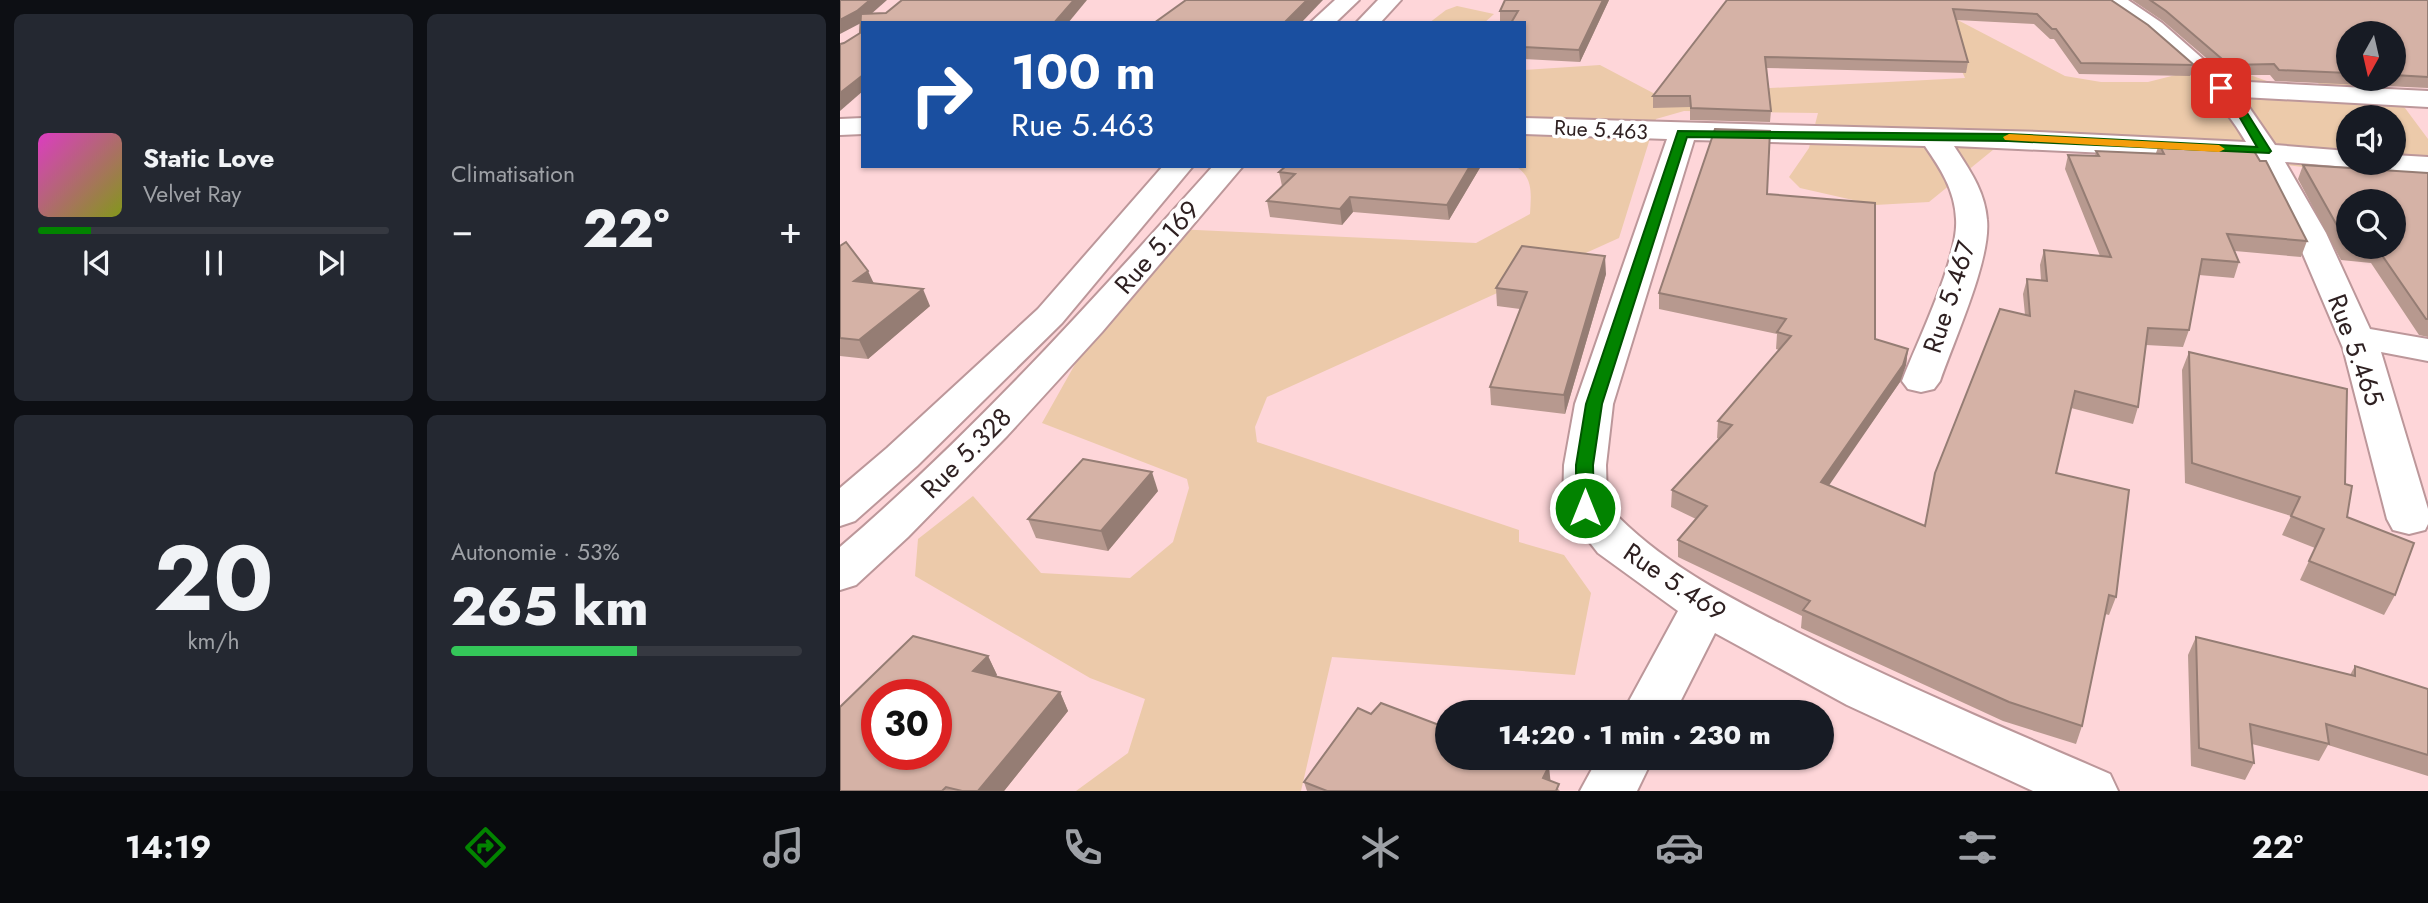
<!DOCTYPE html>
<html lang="fr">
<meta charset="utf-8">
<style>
body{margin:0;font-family:Jost,sans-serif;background:#242831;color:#f1f3f6;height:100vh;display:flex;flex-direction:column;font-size:26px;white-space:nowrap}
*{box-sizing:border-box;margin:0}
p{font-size:23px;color:#9ea1a6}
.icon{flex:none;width:38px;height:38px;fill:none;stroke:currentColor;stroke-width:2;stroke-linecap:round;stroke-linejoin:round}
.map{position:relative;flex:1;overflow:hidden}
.details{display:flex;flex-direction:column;gap:14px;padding:14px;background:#0d0f14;width:840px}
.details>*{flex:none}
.guide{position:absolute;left:21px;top:21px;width:665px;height:147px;border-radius:0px;box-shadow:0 2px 5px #0004;background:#1a4fa0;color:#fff;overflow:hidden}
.needle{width:46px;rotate:188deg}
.tools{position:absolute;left:1496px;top:21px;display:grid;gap:14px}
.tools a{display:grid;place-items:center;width:70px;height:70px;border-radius:50%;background:#171b24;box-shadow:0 2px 5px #0004;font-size:35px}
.speed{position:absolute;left:21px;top:679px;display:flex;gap:14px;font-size:35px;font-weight:700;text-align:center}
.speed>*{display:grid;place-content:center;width:91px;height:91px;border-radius:50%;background:#171b24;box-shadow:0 2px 5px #0004;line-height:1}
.speed .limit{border:10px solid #d22;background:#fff;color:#111}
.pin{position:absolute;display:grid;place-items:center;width:60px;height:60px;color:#fff;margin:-30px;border-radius:14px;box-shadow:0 4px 10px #0006}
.me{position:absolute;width:77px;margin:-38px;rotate:0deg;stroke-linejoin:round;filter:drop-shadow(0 0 5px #0008)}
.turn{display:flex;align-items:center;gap:24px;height:147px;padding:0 35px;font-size:32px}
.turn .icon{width:91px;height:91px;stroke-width:2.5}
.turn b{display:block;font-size:49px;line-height:60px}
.big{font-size:52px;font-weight:800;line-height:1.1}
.details .card{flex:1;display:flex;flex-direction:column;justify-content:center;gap:10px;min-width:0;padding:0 24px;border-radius:10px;background:#242831}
.details .dial{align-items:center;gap:0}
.dial b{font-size:91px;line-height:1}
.song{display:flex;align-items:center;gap:21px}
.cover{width:84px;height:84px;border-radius:10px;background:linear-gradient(135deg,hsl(310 70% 55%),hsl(70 70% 35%))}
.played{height:7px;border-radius:4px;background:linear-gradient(90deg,#028300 15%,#363941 15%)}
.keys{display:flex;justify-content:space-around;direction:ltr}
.heat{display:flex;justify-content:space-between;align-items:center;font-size:38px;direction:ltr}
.charge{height:10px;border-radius:5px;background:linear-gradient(90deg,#34c759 53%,#363941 0)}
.details .tiles{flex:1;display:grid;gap:14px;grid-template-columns:repeat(2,1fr)}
.trip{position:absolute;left:595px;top:700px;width:399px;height:70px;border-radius:35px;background:#171b24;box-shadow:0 2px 5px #0004;font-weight:800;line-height:70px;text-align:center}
.dock{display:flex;height:112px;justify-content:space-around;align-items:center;background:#090b0e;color:#9ea1a6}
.dock .icon{width:49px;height:49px}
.dock .selected{color:#028300}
.dock b{font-size:32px;color:#f1f3f6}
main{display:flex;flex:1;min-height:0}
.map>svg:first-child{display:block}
.green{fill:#eccaaa;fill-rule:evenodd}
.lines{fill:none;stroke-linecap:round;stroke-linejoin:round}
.street-casing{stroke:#bc979a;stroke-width:4}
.secondary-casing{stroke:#bc979a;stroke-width:4}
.street{fill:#fff;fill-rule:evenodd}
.secondary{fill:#fff;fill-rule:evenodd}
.wall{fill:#b7998f;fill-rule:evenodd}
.shaded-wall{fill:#957d74}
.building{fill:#d5b2a6;stroke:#957d74;stroke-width:2;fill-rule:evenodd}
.route{fill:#028300;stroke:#015500;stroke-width:2}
.slow{fill:#f59e0b}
.labels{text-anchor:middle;stroke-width:7;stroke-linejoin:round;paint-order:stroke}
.far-street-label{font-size:21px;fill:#2e2021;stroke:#fff}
.street-label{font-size:26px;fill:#2e2021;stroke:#fff}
</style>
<main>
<section class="details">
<div class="tiles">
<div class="card">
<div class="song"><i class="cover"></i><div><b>Static Love</b><p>Velvet Ray</p></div></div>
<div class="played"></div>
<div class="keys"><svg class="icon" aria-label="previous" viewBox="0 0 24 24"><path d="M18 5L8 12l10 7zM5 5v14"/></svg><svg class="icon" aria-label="pause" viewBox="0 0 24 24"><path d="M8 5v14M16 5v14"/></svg><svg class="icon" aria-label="next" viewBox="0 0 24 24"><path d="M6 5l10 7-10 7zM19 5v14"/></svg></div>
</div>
<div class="card"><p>Climatisation</p>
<div class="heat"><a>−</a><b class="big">22°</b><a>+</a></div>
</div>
<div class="card dial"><b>20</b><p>km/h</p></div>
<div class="card"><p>Autonomie · 53%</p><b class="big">265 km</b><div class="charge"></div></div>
</div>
</section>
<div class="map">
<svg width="1588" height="791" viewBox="0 0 1588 791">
<rect width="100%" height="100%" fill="#fed6d9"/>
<g class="green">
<polygon points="617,6 654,14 644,23 589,23 606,10"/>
<path d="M1097 15 1110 16 1225 76 1261 82H1308L1379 64 1475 98 1482 68 1508 79H1517L1565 108 1588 139V169L1471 168 1175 132 1089 202 1035 205 960 188 949 177 969 148 978 113 844 111 816 119 779 238 427 397 415 427 417 442 679 530V542L724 555 751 593 735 675 492 657 461 791H236L288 753 305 699 250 678 75 576 78 539 133 496 201 573 290 578 333 542 349 488 347 479 202 423 302 245 335 229 636 243 690 214C691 195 694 177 675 166H684V70L760 65 815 94 1125 78ZM1508 117H1554V163H1508Z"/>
</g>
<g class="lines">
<defs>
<g id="street">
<path d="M1263 0H1288L1322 23 1388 81 1588 91V107L1402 97 1435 145 1508 151V163H1520L1508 167 1445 162 1486 233 1530 329 1588 339V361L1541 352 1588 509V524L1585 530 1569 534 1553 530 1547 519 1503 348 1454 233 1416 160 1114 146C1129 169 1145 191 1147 220 1151 260 1114 340 1100 381L1094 389 1081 392 1068 389 1062 381C1077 342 1119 257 1116 219 1115 190 1100 168 1085 146L854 140 773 404 766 465 767 505C817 561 888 597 955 631 1058 683 1164 728 1270 774L1278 791H1193L1007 705 875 633 835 712H783L838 611 758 553 723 508 724 465 735 404 827 139 684 134V118L1199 132 1406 142C1381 99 1345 65 1307 33 1293 22 1273 14 1263 0Z"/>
<polygon points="23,118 23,134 0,135 0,119"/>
<polygon points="1554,155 1588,157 1588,175 1541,169 1537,163 1554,163"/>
<polygon points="758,758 813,758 797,791 740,791"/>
</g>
<g id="secondary">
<polygon points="495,0 519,0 495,23 470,23"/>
<polygon points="538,0 561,0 540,23 516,23"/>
<polygon points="323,166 353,166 222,323 77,466 15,521 0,526 0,488 47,448 198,309"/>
<path d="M373 166H403L262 332 167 436 68 537 16 585 0 590V547C135 431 254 299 373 166Z"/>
</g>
</defs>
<use href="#street" class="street-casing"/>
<use href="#secondary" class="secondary-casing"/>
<use href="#street" class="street"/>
<use href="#secondary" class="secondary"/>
</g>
<g class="wall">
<polygon points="769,0 740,62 684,59 684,23 660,22 660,11"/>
<polygon points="887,0 1271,0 1354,65 1350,76 1239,74 1214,39 1210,39 1194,24 1116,20 1128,62 1126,73 926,68 931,111 930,122 850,120 850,107 813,108 813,96"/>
<path d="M1292 0H1588V88L1435 81 1430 75H1386L1323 21ZM1508 33H1554V79H1508Z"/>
<polygon points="1319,144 1467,241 1461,257 1395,251 1399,262 1394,278 1359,275 1349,330 1343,347 1306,345 1298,407 1293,424 1231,408 1216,473 1276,597 1269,615 1265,614 1242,726 1236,744 1163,721 961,628 962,616 838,557 838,540 856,519 831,507 832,490 879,439 877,438 878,421 939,350 936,349 937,334 819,309 819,293 927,194 1035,339 1068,349 1066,365 1060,382 988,485 1084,526 1185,315 1183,294 1187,279 1201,280 1200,265 1204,250 1260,256 1225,169 1228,155 1255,156 1256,151 1316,153"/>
<path d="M1463 165 1588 173V337L1579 335 1531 263 1501 260 1458 179ZM1508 201 1554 247H1508Z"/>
<polygon points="446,166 641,166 609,220 513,212 502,225 430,217 427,201 442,186 439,172"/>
<polygon points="0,246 34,283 90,306 28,359 0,356"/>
<polygon points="766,274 725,414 651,405 650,387 680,309 657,306 656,288"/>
<polygon points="1349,352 1505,484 1507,517 1555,595 1544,615 1460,580 1475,548 1442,535 1451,516 1345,483 1342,370"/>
<polygon points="318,491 268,551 196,538 188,519"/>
<polygon points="1356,637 1510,675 1515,666 1588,689 1588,776 1488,745 1479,761 1412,744 1414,763 1405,780 1351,766 1348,655"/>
<polygon points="148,656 157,675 155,677 220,692 228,711 164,791 0,791"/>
<polygon points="710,781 720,791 467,791 464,782"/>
</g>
<g class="shaded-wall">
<polygon points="30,0 47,0 21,23 0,34 0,20"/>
<polygon points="234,0 247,0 228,23 214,23"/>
<polygon points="467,0 483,0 461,23 444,23"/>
<polygon points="763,0 769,0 740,62 739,50"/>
<polygon points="22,75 23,91 0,111 0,93"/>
<polygon points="630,166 641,166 609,220 607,205"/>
<polygon points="510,197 513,212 502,225 500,209"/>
<polygon points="765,256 766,274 725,414 724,395"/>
<polygon points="28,271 36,288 14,281"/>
<polygon points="83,289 90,306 28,359 19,340"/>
<polygon points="1068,349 1066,365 1060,382 979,500 981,482"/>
<polygon points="312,472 318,491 268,551 261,531"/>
<polygon points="148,656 157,675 143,690 133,671"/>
<polygon points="220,692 228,711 164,791 138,791"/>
<polygon points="709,766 711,786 703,778"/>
</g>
<g class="building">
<polygon points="0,0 30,0 17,11 0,20"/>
<polygon points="62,0 234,0 214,23 23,23 23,75 0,93 0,44 4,43 20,33 21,14 46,13"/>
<polygon points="346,0 467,0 444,23 314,23"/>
<polygon points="665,0 763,0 739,50 684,47 684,23 671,23 678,11 660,11"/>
<polygon points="887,0 1271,0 1308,25 1354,65 1241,63 1216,29 1212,29 1197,14 1113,9 1128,62 925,57 931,111 851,108 850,96 813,96"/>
<polygon points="1310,0 1588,0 1588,77 1554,75 1554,33 1508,33 1508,73 1439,70 1434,64 1389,65 1326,11"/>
<polygon points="875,129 930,131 927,194 1035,203 1035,339 1068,349 1063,365 981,482 1085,526 1095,473 1160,309 1190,316 1187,279 1207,281 1204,250 1271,257 1228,155 1259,156 1256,151 1324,154 1319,144 1414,151 1420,161 1426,161 1467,241 1387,234 1399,262 1362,259 1349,330 1308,328 1298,407 1235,391 1216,473 1289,490 1276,597 1269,595 1242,726 1169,702 963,610 970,601 838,540 867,506 832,490 892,425 878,421 951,336 937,332 946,319 819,293"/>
<polygon points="1463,165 1588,173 1588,319 1586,319 1537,248 1528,247 1554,247 1554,201 1508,201 1508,245"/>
<polygon points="446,166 630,166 607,205 510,197 500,209 427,201 455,174 439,172"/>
<polygon points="6,242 28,271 14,281 83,289 19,340 0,338 0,246"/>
<polygon points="682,246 765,256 724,395 650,387 687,292 656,288"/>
<polygon points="1349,352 1507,389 1505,484 1512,486 1507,517 1574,543 1555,595 1469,561 1484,529 1451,516 1460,497 1352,463"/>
<polygon points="243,459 312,472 261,531 188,519"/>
<path d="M73 636 148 656 133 671 220 692 138 791H122L106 787 102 791H0V707ZM37 695H96V754H37Z"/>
<polygon points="1356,637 1515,676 1515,666 1588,689 1588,755 1486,724 1489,744 1410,724 1414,763 1359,748"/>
<polygon points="541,703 607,728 607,758 688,758 709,766 703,778 719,784 716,791 487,791 464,782 518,708 531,714"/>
</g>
<polygon class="route" points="1377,86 1384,86 1404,108 1431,151 1429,153 1168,141 847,137 762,404 753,465 754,508 751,513 739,513 736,508 736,465 746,404 838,131 1168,134 1417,147 1396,111 1376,88"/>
<polygon class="slow" points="1169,134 1379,145 1385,149 1379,152 1165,140 1163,137"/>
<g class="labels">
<g class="far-street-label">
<text transform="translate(761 130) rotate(3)" y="7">Rue 5.463</text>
</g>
<g class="street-label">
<text transform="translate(317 247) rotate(-49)" y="9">Rue 5.169</text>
<text transform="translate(1109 297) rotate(-72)" y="9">Rue 5.467</text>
<text transform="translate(1516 350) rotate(70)" y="9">Rue 5.465</text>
<text transform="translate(126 453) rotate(-45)" y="9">Rue 5.328</text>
<text transform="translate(835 582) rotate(34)" y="9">Rue 5.469</text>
</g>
</g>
</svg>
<div class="tools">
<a><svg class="needle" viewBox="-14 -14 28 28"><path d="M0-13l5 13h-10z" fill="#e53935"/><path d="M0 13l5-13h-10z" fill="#9ea1a6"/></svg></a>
<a><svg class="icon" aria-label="sound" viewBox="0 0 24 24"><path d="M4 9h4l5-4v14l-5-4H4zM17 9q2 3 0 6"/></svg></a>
<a><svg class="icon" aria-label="search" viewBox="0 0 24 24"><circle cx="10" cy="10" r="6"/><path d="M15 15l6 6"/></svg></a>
</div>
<div class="speed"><div class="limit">30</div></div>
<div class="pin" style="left:1381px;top:88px;background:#d93025"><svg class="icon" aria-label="arrive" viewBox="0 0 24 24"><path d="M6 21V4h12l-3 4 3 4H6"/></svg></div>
<svg class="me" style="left:745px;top:508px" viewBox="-20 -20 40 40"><circle r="17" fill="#028300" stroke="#fff" stroke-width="3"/><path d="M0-11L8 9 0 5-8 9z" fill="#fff"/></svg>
<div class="trip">14:20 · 1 min · 230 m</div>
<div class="guide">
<div class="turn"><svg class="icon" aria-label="right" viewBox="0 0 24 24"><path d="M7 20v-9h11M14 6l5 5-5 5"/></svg><div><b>100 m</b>Rue 5.463</div></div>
</div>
</div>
</main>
<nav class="dock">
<b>14:19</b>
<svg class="icon selected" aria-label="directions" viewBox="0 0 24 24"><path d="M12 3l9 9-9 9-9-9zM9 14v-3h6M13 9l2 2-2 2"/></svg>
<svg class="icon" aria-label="music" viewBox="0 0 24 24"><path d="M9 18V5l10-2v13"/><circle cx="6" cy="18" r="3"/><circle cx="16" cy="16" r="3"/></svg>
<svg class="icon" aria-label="phone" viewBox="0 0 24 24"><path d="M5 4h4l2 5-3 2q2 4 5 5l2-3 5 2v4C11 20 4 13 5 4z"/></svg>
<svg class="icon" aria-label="climate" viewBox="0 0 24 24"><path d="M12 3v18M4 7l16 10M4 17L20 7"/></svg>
<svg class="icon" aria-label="car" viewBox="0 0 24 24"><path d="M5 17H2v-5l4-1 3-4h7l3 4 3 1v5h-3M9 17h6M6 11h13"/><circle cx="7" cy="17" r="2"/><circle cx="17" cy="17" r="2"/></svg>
<svg class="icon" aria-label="filters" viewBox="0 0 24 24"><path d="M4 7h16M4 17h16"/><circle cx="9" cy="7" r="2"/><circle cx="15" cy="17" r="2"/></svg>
<b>22°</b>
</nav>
